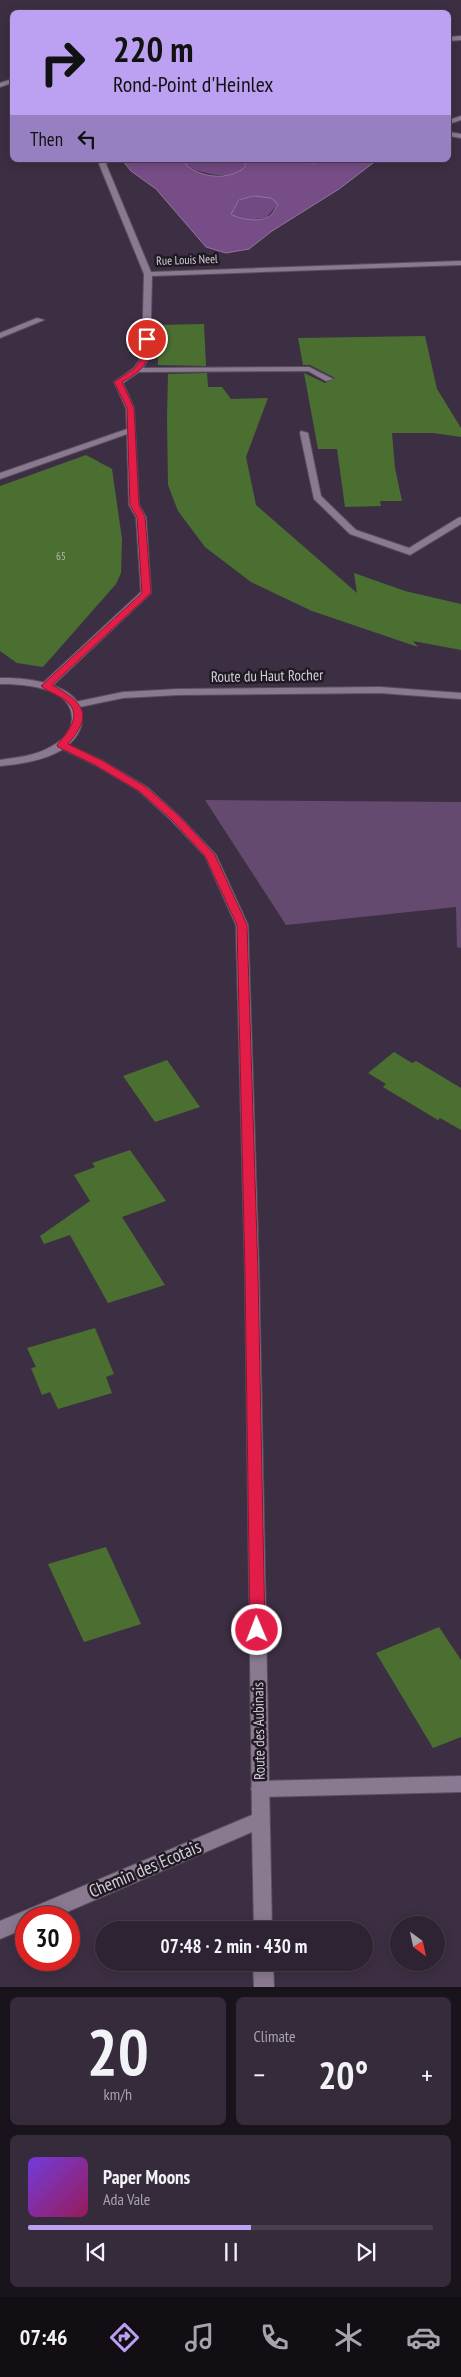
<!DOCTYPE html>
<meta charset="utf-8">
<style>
body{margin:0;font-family:"PT Sans Narrow",sans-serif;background:#362b3a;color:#f1f3f6;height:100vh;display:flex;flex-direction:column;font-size:19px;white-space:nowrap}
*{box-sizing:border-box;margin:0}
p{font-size:16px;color:#a7a4ac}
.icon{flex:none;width:28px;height:28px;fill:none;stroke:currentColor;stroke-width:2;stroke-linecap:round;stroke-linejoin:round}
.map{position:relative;height:1987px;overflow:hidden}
.sheet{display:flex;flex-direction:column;gap:10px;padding:10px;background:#19131c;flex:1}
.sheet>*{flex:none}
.hud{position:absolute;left:10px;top:10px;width:441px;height:152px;border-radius:8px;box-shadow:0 2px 12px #0003,0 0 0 1px #49404d;background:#bca0f2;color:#111;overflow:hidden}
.needle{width:32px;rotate:147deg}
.buttons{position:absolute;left:390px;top:1916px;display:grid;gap:10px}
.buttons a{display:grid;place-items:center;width:55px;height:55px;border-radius:50%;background:#2e2332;box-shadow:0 2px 12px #0003,0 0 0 1px #49404d;font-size:25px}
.speed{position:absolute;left:15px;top:1906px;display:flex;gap:10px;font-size:25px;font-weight:700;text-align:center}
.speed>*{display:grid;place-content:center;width:65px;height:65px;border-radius:50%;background:#2e2332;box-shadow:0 2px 12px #0003,0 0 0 1px #49404d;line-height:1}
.speed .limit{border:8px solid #d22;background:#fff;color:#111}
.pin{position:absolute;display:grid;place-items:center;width:42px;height:42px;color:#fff;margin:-21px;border:2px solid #fff;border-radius:50%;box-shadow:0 1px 5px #0007}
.me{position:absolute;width:55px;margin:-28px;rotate:359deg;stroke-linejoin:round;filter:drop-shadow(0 0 4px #0008)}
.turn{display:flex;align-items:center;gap:18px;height:105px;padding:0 20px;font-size:22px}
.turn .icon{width:65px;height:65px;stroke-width:2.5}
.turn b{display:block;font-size:35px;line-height:42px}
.then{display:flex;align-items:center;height:48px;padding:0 20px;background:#0003;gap:10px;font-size:19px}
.big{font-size:38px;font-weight:700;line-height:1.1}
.sheet .card{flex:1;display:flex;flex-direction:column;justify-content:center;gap:8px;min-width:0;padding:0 18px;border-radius:8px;background:#362b3a}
.sheet .dial{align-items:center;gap:0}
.dial b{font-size:65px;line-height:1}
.song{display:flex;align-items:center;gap:15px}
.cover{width:60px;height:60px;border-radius:8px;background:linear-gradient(135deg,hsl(260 70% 55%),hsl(330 70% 35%))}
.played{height:5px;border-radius:2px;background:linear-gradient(90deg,#bca0f2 55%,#49404d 55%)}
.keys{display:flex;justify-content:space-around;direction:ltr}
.heat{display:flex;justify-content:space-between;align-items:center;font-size:28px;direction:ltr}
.sheet .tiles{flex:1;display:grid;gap:10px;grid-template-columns:1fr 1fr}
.card:last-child{grid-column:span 2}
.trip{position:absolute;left:95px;top:1921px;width:278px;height:50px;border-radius:25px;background:#2e2332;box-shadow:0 2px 12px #0003,0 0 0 1px #49404d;font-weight:700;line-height:50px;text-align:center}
.tabs{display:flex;height:80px;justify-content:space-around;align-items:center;background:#120e14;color:#a7a4ac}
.tabs .icon{width:35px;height:35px}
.tabs .selected{color:#bca0f2}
.tabs b{font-size:22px;color:#f1f3f6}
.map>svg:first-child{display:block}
.green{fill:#654a70}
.forest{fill:#724982}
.water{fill:#764d86;stroke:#93749f;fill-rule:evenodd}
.building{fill:#4b6f30}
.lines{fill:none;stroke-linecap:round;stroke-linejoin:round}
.service-casing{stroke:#594e5e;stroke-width:2}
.minor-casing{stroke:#594e5e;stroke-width:2}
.tertiary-casing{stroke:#594e5e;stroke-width:2}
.service{fill:#8a7a91;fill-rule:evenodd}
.minor{fill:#8a7a91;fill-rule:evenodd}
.tertiary{fill:#8a7a91;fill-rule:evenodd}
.route{fill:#e11d48;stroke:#92132f}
.labels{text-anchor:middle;stroke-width:5;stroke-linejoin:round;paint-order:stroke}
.far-number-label{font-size:11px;fill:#b3b6b0}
.far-street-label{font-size:12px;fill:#d6ceda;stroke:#201a23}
.street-label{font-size:15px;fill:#d6ceda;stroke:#201a23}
.near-street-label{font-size:18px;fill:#d6ceda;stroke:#201a23}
</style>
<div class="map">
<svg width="461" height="1987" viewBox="0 0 461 1987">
<rect width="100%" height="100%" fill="#3d2f43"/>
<polygon class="green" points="205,800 461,802 461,948 457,947 456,907 286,925"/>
<g class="forest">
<path d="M186 160H245C247 185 198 174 186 165Z"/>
<path d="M266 196 275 200 278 204 267 217C256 220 241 221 231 214 236 197 250 195 266 196Z"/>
</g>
<path class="water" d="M122 160H185L186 165C202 178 229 181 245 167V160H291L313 163 333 160H377L339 189 272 231 249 249 226 253 206 247 156 189 131 171ZM253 196 271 198 278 204C276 207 274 212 271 215 262 223 240 220 231 214L239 200Z"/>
<g class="building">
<polygon points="204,324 206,366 158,365 157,325"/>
<polygon points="425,336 437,389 461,428 461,437 433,433 392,433 395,468 402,501 380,501 381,506 345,507 337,449 318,449 304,373 325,383 335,378 310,365 303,365 298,338"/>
<polygon points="207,373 208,387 222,387 231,399 268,398 246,457 256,505 357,593 354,573 405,591 461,604 461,650 413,641 418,647 312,611 251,582 205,547 178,511 168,485 167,417 168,374"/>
<polygon points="86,455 112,469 122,539 121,573 116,584 43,667 17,663 0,651 0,486"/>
<polygon points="394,1052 412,1063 416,1061 461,1088 461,1130 440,1118 438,1120 383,1087 386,1084 368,1073"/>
<polygon points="167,1060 200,1107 155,1122 123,1076"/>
<polygon points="130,1150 166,1201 122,1217 165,1285 108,1303 70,1235 44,1244 40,1236 90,1201 74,1175 95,1167 92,1163"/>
<polygon points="95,1328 114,1374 106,1377 112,1393 58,1409 50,1392 42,1395 31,1368 36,1367 27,1348"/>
<polygon points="106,1547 141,1624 84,1642 48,1564"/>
<polygon points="439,1627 461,1660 461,1737 433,1748 376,1653"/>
</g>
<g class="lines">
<defs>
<g id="service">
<polygon points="461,116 461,120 449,124 449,120"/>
<polygon points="449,132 461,134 461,138 449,136"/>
<polygon points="103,160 110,160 106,164 151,272 461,261 461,265 152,276 150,356 143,368 309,367 333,379 326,381 308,371 139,372 123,383 134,408 139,505 146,517 151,593 50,688 42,688 42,684 141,592 136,517 129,505 127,434 0,479 0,473 127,429 126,408 114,382 134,368 142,356 144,274 99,164"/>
<polygon points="37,318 44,320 0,338 0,333"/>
<polygon points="461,1776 461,1792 260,1797 254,1795 251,1789 254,1783 260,1781"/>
</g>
<g id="minor">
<polygon points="461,36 461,40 449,41 449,37"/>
<polygon points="12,79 12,83 0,87 0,83"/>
<polygon points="301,431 308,433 321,496 356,530 409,548 458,518 461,517 461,524 410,555 350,534 314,499 300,433"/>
<polygon points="380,687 461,693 461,699 380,693 178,695 123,698 75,708 70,705 75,702 123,692 178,689"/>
<polygon points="62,742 103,761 147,787 179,816 216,855 248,925 259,1273 272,1930 254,1930 252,1832 53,1918 26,1918 26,1928 0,1939 0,1921 252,1815 245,1273 236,925 205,856 171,820 139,791 95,765 58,747 57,745 58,743"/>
<polygon points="253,1962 273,1962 274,1987 254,1987"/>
</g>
<path id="tertiary" d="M0 678C27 677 86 684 82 721 81 734 70 745 60 751 42 761 20 764 0 766V760C18 757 36 756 52 746 63 740 71 732 72 719 73 687 24 684 0 684Z"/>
</defs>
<use href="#service" class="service-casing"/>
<use href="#minor" class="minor-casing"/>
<use href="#tertiary" class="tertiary-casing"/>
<use href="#service" class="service"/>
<use href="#minor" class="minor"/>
<use href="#tertiary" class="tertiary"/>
</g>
<path class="route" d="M144 338 150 339C150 364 143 370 122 382L134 408 139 505 145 517 151 593 52 685C84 703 94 714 68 744L103 761 146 787 179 816 215 855 247 925 258 1273 265 1630 263 1635 257 1637 252 1635 250 1630 245 1273 237 925 205 856 172 820 139 791 95 765 58 747 57 745C68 731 86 713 62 698 55 694 47 691 41 686L142 593 137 517 130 505 127 408 114 382 134 369 143 356Z"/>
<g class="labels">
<g class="far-number-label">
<text x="61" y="560">65</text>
</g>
<g class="far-street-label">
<text transform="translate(187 260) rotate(-2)" y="4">Rue Louis Neel</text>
</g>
<g class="street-label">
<text transform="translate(267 676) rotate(-1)" y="5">Route du Haut Rocher</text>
<text transform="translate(259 1731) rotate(-91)" y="5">Route des Aubinais</text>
</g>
<g class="near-street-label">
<text transform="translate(145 1869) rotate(-23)" y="6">Chemin des Ecotais</text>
</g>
</g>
</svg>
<div class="buttons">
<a><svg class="needle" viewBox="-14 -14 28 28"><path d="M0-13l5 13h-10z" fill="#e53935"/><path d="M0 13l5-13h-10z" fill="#a7a4ac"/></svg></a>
</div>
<div class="speed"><div class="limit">30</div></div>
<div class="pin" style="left:147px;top:339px;background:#d93025"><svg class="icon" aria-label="arrive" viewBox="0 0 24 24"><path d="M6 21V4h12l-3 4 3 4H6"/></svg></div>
<svg class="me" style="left:257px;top:1630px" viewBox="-20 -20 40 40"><circle r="17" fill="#e11d48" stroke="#fff" stroke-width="3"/><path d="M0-11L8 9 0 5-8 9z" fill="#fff"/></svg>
<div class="trip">07:48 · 2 min · 430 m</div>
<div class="hud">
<div class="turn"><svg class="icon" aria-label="right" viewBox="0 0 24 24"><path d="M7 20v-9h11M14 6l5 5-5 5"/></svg><div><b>220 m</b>Rond-Point d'Heinlex</div></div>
<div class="then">Then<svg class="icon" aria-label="left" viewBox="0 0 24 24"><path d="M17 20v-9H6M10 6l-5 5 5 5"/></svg></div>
</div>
</div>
<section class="sheet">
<div class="tiles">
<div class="card dial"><b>20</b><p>km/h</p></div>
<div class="card"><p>Climate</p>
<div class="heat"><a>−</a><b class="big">20°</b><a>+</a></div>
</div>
<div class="card">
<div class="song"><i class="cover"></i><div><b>Paper Moons</b><p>Ada Vale</p></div></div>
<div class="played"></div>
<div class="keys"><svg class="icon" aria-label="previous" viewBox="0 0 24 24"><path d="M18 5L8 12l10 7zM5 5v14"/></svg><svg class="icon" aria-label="pause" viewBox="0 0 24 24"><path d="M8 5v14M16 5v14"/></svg><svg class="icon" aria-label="next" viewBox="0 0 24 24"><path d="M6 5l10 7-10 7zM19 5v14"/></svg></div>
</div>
</div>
</section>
<nav class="tabs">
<b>07:46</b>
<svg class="icon selected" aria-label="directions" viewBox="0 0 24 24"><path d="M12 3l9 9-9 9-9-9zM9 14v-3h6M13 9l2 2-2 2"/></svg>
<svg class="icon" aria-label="music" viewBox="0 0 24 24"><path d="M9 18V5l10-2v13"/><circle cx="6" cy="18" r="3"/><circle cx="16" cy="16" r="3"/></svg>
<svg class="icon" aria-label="phone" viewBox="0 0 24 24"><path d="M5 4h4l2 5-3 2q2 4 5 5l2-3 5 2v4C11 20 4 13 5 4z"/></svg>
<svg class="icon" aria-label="climate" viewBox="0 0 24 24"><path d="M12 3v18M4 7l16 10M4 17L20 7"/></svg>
<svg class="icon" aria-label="car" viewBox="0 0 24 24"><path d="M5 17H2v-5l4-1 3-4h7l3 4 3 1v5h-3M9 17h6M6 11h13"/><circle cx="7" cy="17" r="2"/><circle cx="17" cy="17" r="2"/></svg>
</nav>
